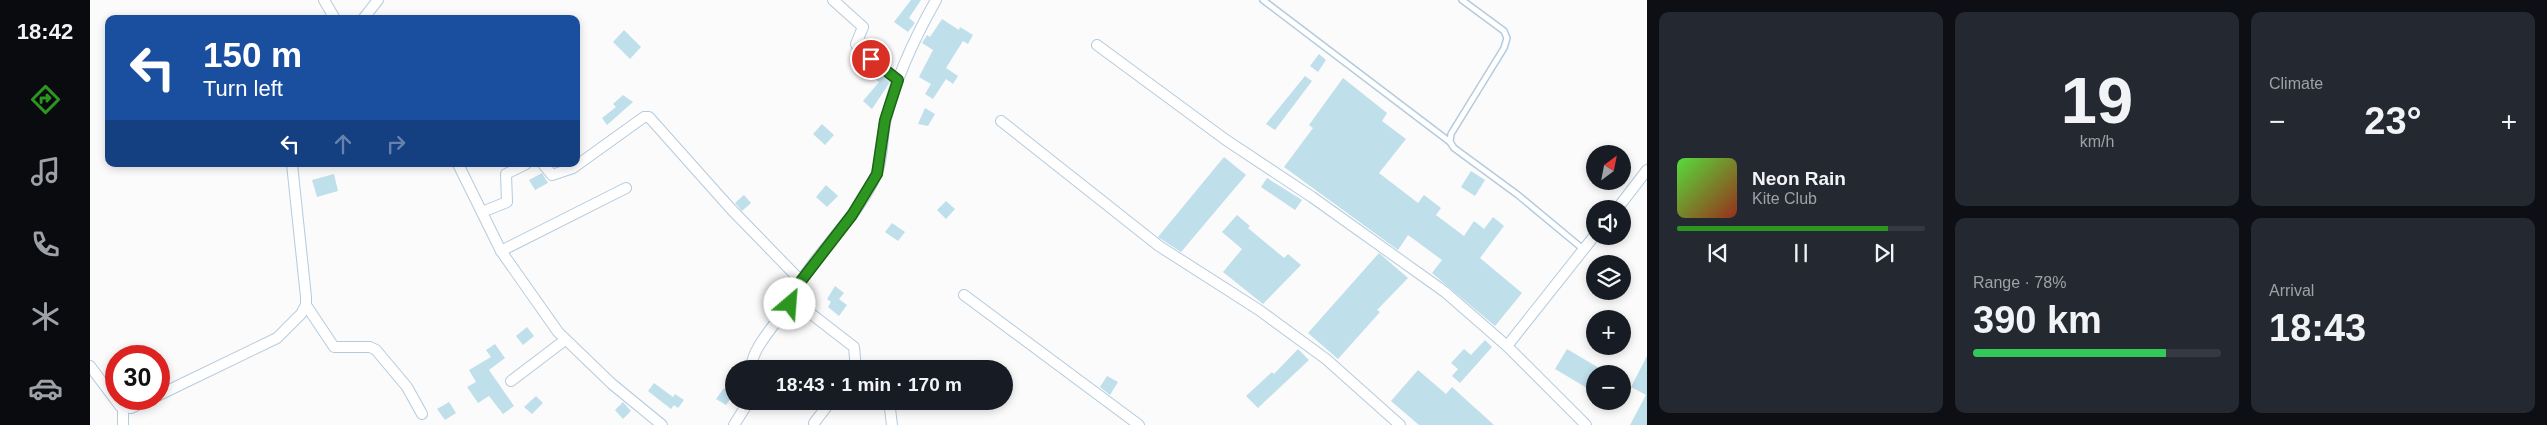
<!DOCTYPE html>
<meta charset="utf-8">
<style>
body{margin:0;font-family:Arial,sans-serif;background:#242831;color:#f1f3f6;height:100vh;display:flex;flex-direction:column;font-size:19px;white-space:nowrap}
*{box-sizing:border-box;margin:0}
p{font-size:16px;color:#9ea1a6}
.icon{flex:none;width:28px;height:28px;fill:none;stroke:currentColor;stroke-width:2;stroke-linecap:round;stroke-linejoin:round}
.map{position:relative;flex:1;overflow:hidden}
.details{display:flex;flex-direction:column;gap:12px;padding:12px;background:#0d0f14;width:900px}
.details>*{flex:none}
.guide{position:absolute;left:15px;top:15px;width:475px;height:152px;border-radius:10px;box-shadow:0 2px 8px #0003;background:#1a4fa0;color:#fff;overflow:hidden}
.needle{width:32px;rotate:32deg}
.fabs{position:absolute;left:1496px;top:145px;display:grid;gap:10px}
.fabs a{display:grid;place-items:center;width:45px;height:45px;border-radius:50%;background:#171b24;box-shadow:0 2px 8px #0003;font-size:25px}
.speed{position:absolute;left:15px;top:345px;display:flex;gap:10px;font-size:25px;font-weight:700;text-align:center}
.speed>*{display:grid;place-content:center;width:65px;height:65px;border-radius:50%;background:#171b24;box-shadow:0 2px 8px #0003;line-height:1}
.speed .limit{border:8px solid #d22;background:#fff;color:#111}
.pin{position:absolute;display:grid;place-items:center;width:42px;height:42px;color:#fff;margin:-21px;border:2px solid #fff;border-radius:50%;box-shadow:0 1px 5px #0007}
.me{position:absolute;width:55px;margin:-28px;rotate:27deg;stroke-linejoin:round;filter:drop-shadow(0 0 4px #0008)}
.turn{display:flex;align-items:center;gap:18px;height:105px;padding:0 15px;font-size:22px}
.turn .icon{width:65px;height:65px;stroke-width:2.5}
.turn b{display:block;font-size:35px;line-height:42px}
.lanes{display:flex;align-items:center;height:48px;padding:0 15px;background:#0003;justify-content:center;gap:25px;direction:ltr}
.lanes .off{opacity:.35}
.big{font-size:38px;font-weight:700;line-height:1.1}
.details .tile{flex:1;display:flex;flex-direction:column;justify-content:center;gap:8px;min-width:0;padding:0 18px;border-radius:10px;background:#242831}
.details .dial{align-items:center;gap:0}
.dial b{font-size:65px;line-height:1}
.song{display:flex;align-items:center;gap:15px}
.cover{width:60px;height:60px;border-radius:8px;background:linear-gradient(135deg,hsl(110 70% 55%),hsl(10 70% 35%))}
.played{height:5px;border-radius:2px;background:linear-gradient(90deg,#2c9620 85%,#363941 85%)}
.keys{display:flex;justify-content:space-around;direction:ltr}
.heat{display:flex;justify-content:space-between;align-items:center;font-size:28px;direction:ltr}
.charge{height:8px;border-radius:4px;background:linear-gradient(90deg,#34c759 78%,#363941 0)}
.details .tiles{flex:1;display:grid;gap:12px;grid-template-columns:repeat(3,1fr)}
.tile:first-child{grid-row:span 2}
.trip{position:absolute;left:635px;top:360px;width:288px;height:50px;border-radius:25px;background:#171b24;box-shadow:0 2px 8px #0003;font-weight:700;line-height:50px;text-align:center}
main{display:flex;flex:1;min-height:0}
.tab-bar{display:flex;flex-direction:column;width:90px;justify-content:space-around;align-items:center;background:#090b0e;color:#9ea1a6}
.tab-bar .icon{width:35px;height:35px}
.tab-bar .active{color:#2c9620}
.tab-bar b{font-size:22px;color:#f1f3f6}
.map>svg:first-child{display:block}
.building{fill:#bfdfeb}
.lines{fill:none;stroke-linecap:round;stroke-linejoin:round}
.lane-casing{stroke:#b4cbde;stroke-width:8}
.street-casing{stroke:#b4cbde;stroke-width:12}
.lane{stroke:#fff;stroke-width:5}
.street{stroke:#fff;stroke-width:10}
.route-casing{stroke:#1d6215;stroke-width:12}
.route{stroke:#2c9620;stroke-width:9}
</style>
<main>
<nav class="tab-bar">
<b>18:42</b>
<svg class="icon active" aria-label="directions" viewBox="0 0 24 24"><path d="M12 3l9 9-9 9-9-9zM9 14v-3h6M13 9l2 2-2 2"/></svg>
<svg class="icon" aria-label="music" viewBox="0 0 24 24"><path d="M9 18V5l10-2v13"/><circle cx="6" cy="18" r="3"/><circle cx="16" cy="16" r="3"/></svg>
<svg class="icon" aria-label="phone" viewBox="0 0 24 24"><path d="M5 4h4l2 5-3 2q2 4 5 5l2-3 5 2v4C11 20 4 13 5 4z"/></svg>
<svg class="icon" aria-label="climate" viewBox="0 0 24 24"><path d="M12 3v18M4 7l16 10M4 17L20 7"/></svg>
<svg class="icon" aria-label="car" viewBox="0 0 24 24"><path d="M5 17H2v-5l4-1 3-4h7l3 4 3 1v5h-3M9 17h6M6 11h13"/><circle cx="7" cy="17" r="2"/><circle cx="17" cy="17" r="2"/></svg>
</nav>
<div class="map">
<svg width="1557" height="425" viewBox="0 0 1557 425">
<rect width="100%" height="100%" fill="#fbfbfb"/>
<g class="building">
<polygon points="821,0 831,0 819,18 825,23 818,32 804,22"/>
<polygon points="852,19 869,30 870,27 883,35 878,44 873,41 856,68 868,76 863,84 856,79 843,99 835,94 841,84 829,77 843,50 832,43 837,35 840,37"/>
<polygon points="534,30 551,47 540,59 523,42"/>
<polygon points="1229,54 1236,60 1228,72 1220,66"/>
<polygon points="768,57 800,82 782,109 773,101 789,82 764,62"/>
<polygon points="1215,76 1222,81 1185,130 1176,124"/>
<polygon points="1253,78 1297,113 1292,121 1316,139 1289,173 1328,203 1334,195 1351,208 1346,215 1374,236 1384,221 1394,229 1403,217 1414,226 1390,258 1432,293 1405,326 1342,273 1352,260 1318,235 1308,250 1194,167 1223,128 1219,125"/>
<polygon points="533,95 543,102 517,125 512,118 526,107 523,104"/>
<polygon points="835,108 845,114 838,126 828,124"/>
<polygon points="732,124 744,135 735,145 723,134"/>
<polygon points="1134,157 1156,175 1091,252 1068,237"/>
<polygon points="1381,171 1395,180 1385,196 1371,187"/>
<polygon points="452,173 458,183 445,190 439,180"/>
<polygon points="244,174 248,191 227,197 222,180"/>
<polygon points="1177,178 1212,200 1205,210 1171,187"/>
<polygon points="736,185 748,196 737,207 726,197"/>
<polygon points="654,195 661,203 652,211 645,203"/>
<polygon points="856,201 865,209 856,219 847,210"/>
<polygon points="1147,215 1160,226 1158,228 1194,258 1198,254 1211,265 1173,304 1133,272 1152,249 1132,232"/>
<polygon points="802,223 815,232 808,241 795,232"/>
<polygon points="1289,253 1318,278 1287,310 1290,312 1248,359 1218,333"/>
<polygon points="745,286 754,293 749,299 757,305 749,316 738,307 741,302 737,299"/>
<polygon points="437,327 444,336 433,345 426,336"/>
<polygon points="1395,340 1402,347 1370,383 1362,376 1368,369 1361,363 1374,349 1381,355"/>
<polygon points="405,344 415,358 399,370 424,406 413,414 399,396 388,403 377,387 386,382 379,370 401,357 396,350"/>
<polygon points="1208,349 1219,360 1168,408 1156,396 1182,372 1184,374"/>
<polygon points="1477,349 1509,368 1497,388 1465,369"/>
<polygon points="1557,356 1557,425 1540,425 1556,395 1541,387"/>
<polygon points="1328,370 1356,394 1362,387 1404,425 1329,425 1301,401"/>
<polygon points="1017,376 1028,382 1020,395 1010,387"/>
<polygon points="564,383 583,397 585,394 594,400 588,408 584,405 581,409 558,391"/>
<polygon points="634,388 643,395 636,405 626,399"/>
<polygon points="446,396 453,403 442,414 434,407"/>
<polygon points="359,402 366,413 355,420 347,409"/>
<polygon points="533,402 541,411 533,419 525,410"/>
</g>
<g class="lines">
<defs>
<g id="lane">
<polyline points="1173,0 1360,142"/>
<polyline points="1372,0 1414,31 1417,38 1414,48 1361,134 1360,142 1364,148 1428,195 1493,249"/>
</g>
<g id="street">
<polyline points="234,0 245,19"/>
<polyline points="743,0 773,27 766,44 768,49 808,80"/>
<polyline points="273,19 288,0"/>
<polyline points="1007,45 1136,140 1222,197 1355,292 1417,346 1496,425"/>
<polyline points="911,121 1069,246 1169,310 1236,359 1310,425"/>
<polyline points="368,164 411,251 468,332 522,384 572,425"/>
<polyline points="453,164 462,175 483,168 554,117 559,117 641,209 711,281"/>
<polyline points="1527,209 1557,170"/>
<polyline points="392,212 417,202 416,174 436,164"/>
<polyline points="411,251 536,188"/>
<polyline points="874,295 1049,425"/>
<polyline points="702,299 764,347 766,369"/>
<polyline points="216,305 244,347 280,347 286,350 317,387 332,414"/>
<polyline points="1417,346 1505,235"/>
<polyline points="0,366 30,406 41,408 60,399"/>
<path d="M662 369C658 351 692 317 701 301 705 294 707 287 711 281 734 244 769 215 786 175 794 158 791 137 796 119 806 77 825 37 846 0"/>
<polyline points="421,381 475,340"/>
<polyline points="69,395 187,338 211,314 216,305 216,297 202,164"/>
<polyline points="799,401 802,425"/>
<polyline points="33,407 33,425"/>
<polyline points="724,423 741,401"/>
<polyline points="644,425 659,401"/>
</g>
</defs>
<use href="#lane" class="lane-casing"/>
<use href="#street" class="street-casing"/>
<use href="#lane" class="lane"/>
<use href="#street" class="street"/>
</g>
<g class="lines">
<defs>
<polyline id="route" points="700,304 711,281 762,215 787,174 795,120 808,80 781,59"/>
</defs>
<use href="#route" class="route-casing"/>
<use href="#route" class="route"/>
</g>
</svg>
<div class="fabs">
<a><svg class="needle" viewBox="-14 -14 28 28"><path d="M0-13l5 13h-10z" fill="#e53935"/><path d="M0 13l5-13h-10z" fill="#9ea1a6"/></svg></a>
<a><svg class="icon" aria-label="sound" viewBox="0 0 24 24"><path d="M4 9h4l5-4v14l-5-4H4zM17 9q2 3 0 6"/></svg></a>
<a><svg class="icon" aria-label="layers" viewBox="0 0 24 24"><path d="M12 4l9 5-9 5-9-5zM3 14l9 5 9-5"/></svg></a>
<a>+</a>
<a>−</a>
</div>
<div class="speed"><div class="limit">30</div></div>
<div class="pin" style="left:781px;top:59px;background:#d93025"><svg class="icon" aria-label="arrive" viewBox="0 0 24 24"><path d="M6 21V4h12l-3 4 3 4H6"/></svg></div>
<svg class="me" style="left:700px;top:304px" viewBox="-20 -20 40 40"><circle r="19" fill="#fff"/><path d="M0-13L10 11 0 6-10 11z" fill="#2c9620"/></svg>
<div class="trip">18:43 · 1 min · 170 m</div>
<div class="guide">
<div class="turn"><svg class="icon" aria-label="left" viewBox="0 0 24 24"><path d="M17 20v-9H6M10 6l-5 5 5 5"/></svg><div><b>150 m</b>Turn left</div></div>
<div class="lanes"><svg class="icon" aria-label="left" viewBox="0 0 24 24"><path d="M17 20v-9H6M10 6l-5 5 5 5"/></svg><svg class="icon off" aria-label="ahead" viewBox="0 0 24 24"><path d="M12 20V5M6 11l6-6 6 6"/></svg><svg class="icon off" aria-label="right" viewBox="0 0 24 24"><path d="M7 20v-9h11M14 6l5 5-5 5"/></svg></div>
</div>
</div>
<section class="details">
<div class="tiles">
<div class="tile">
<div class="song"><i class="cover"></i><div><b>Neon Rain</b><p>Kite Club</p></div></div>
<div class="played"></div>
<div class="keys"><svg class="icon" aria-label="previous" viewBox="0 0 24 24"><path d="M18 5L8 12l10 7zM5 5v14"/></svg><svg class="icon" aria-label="pause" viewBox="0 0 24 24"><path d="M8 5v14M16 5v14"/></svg><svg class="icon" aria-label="next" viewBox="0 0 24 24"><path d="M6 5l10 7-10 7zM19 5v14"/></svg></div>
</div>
<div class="tile dial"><b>19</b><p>km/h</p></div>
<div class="tile"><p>Climate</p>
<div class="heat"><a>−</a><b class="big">23°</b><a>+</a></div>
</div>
<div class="tile"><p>Range · 78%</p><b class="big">390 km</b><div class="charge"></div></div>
<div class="tile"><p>Arrival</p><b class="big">18:43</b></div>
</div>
</section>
</main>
